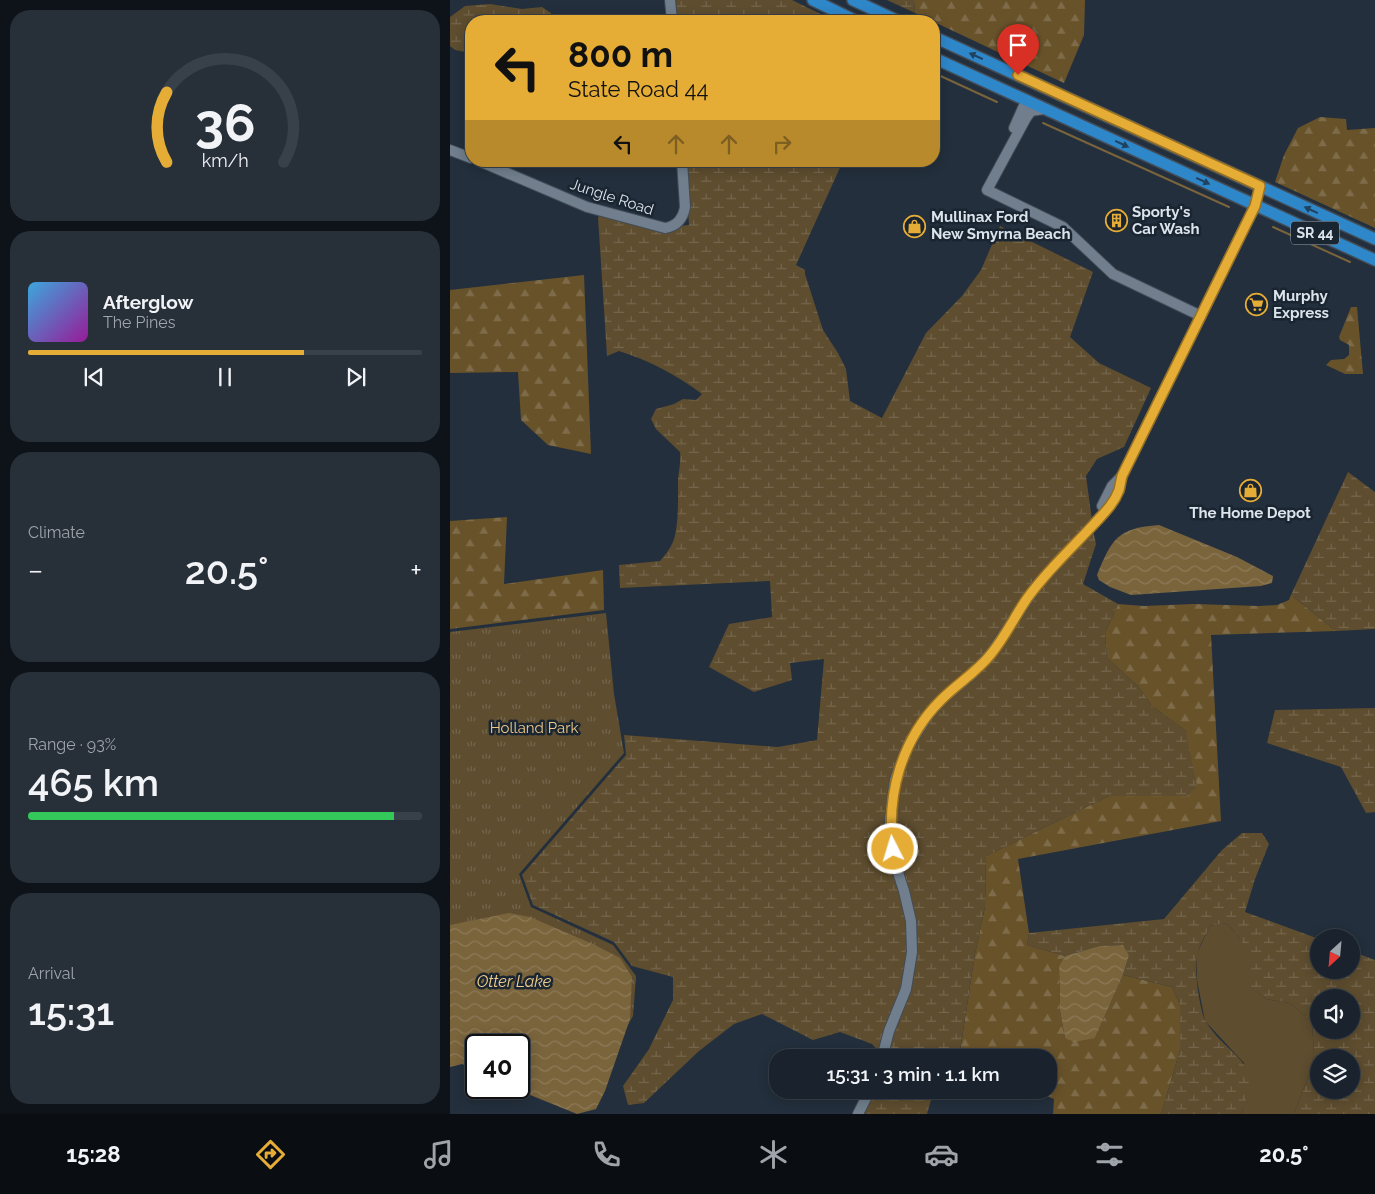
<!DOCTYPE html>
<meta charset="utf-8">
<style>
body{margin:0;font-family:Raleway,sans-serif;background:#272f39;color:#f1f3f6;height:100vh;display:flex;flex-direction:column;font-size:19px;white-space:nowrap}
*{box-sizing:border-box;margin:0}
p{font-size:16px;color:#9fa4aa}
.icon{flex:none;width:28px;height:28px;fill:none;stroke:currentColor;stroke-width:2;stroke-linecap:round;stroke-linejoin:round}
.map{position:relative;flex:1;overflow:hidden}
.details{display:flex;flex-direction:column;gap:10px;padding:10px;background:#0e1319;width:450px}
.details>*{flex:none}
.top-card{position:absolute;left:15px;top:15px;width:475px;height:152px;border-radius:20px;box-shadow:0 2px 12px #0003,0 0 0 1px #384049;background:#e6ad36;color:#111;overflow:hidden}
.needle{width:32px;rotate:206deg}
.tools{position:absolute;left:860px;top:929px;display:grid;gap:10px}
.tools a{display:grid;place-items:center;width:50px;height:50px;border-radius:50%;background:#1a232d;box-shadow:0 2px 12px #0003,0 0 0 1px #384049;font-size:25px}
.speed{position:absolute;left:15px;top:1034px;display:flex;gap:10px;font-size:25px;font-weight:700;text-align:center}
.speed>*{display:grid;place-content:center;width:65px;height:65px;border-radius:50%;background:#1a232d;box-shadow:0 2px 12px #0003,0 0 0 1px #384049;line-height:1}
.speed .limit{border:2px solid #111;border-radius:8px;background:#fff;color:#111}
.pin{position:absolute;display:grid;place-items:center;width:42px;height:42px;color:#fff;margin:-51px -21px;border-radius:50% 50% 50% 0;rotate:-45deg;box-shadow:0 0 5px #0007}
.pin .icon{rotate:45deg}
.me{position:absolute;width:55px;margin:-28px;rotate:355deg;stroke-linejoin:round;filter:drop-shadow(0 0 4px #0008)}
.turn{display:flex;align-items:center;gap:18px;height:105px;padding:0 20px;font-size:22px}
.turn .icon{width:65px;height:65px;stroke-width:2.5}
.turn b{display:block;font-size:35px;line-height:42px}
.lanes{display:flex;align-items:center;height:48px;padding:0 20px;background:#0003;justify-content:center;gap:25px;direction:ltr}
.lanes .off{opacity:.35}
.big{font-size:38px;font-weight:600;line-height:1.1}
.details .tile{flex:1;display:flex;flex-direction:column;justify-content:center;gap:8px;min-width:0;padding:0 18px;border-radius:20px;background:#272f39}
.details .dial{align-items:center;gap:0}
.dial svg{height:130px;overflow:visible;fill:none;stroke:#384049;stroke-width:7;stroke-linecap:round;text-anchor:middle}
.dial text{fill:#f1f3f6;stroke:none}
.song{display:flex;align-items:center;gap:15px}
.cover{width:60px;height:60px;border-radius:8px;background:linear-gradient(135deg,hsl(200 70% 55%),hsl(300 70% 35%))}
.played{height:5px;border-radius:2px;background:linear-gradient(90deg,#e6ad36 70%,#384049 70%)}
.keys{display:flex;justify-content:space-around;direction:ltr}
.heat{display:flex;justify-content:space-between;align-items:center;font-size:28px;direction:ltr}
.charge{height:8px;border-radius:4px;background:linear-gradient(90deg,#34c759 93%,#384049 0)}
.trip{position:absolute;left:319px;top:1049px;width:288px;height:50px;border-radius:20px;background:#1a232d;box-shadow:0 2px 12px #0003,0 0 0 1px #384049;font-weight:600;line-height:50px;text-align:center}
.tabs{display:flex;height:80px;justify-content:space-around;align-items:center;background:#0a0e12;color:#9fa4aa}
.tabs .icon{width:35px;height:35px}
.tabs .on{color:#e6ad36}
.tabs b{font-size:22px;color:#f1f3f6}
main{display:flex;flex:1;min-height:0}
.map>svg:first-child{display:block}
.green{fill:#5e4d2f}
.forest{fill:url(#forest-firs)}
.wetland{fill:url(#wetland-marsh);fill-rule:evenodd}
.park{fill:url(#park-tufts)}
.water{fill:url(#water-waves)}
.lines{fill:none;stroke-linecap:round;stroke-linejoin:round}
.stream{stroke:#7a643c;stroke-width:2}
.secondary-casing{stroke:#424c57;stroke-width:12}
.primary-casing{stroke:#424c57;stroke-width:14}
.secondary{stroke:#707e8d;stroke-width:10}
.primary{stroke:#2e87c9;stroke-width:11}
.oneway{fill:#20425f}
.route-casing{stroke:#967023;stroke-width:12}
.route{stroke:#e6ad36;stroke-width:9}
.labels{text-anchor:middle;stroke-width:5;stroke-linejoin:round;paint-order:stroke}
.shield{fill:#1a2532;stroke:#a1aab4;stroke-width:1}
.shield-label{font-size:14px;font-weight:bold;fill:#dbe3eb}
.street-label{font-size:15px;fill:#dbe3eb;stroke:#1a2532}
.poi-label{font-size:15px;font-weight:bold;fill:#dbe3eb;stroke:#1a2532;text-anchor:start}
.park-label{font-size:15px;fill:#edc886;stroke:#1a2532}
.water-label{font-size:16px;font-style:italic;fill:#f3ce8c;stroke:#1a2532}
</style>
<main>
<section class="details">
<div class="tile dial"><svg viewBox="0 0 100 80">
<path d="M14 69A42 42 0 1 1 86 69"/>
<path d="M14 69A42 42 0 0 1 14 26" stroke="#e6ad36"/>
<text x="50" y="56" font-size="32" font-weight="700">36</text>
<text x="50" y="72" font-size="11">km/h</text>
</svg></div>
<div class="tile">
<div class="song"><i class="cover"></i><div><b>Afterglow</b><p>The Pines</p></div></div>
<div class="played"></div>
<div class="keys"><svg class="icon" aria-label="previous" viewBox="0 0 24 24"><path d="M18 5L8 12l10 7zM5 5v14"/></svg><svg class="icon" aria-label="pause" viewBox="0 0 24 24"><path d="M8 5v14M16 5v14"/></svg><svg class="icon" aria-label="next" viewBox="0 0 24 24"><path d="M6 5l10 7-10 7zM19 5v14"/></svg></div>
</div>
<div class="tile"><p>Climate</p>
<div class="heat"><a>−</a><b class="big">20.5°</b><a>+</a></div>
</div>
<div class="tile"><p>Range · 93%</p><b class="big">465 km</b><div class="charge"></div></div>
<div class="tile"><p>Arrival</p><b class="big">15:31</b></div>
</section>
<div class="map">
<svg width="925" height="1114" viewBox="0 0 925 1114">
<defs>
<pattern id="forest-firs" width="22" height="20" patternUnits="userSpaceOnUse" patternTransform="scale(1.25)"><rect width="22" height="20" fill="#68522a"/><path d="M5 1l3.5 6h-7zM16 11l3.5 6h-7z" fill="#7d6b49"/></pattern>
<pattern id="wetland-marsh" width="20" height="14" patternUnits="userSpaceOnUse" patternTransform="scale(1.25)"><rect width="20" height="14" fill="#5e4d2f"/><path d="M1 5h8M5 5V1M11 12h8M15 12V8" fill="none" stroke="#74664d"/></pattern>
<pattern id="park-tufts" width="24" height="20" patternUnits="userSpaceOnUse" patternTransform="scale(1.25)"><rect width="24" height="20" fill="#5e4d2f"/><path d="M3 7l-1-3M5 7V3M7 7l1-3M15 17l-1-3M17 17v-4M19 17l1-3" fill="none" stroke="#74664d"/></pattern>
<pattern id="water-waves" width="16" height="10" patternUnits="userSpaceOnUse" patternTransform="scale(1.25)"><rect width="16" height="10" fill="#7a643c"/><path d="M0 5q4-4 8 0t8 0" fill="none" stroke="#8c7a58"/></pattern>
</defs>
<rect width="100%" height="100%" fill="#232f3c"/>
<path class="green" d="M776 923C799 945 801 956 800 986L816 999 840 1003 862 1022 864 1055 856 1083 844 1114H791L793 1109 794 1063 755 1021 747 980 746 955 760 926Z"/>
<g class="forest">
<polygon points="464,0 635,0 634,35 614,83 465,13"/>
<polygon points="870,117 896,119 897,130 925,128 925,228 825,182 834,155 848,128"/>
<polygon points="134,275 141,454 98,445 71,420 68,372 0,373 0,290"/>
<polygon points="901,307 907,307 913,374 895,374 876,365 881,360 894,359 899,355 899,345 890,340 889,337"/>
<polygon points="57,517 54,584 153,570 154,610 0,629 0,521"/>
<polygon points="841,595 886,631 761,635 771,821 568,859 579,933 577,945 615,956 609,966 610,1011 615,1038 645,1038 673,975 722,987 730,1005 730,1050 711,1114 603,1114 604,1099 582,1090 598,1090 598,1058 509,1058 525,954 535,907 536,856 659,796 737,796 736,731 702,706 688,686 657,658 655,633 668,604 694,606 744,604 809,606 827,605 839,600"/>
</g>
<g class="wetland">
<polygon points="226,0 342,0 385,21 227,21"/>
<polygon points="437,0 464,0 465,13"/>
<polygon points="40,4 72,9 92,7 101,13 103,21 21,21 21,53 5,50 0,46 0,17 15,6"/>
<path d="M235 161H393L346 265 355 270V274L373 330 388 353 396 369 400 401 432 418 476 333 512 296 531 270 550 226 643 272 620 337 649 363 701 388 674 447 647 459 636 476 642 520 538 653 475 712 439 798 451 892 459 937 453 988 430 1053 422 1044 390 1032 363 1040 312 1014 284 1024 249 1051 194 1103 178 1105 173 1086 199 1049 223 1000V977L182 966 164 942 83 905 72 875 176 755 174 735 328 747 367 740 374 659 340 663 342 680 304 692 259 667 279 624 322 617 320 581 170 588 169 565 210 561C215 555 220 549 223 542 229 527 228 496 228 479 229 470 231 462 230 452L206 429 201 419 206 409 224 404 233 399 246 400 252 394C227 375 198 360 169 351L157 356 148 217 151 215 229 226 239 225Z"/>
<polygon points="898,472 925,492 925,629 886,631 841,595"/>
<polygon points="643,530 646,544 633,584 668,604 655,633 657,658 688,686 702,706 736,731 747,786 737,796 659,796 536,856 535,907 525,954 509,1057 502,1056 435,1058 464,970 448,859 444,820 449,781 460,749 480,717 509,688 590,587"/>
<polygon points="925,708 925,812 916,813 891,767 817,743 825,710"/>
<path d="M792 833H812L819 844 805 879 795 912 869 939V970H901V951L925 960V1114H844L856 1083 864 1055 862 1022 840 1003 816 999 799 986C801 957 798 944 776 923L760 926C756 935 750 944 747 954 743 964 750 1013 756 1022 781 1061 814 1057 791 1114H711L730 1050V1005L722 987 673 975 679 955 673 945 649 946 615 956 577 945 579 933 714 919 772 850ZM869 998H901V1030H869ZM869 1058H901V1090H869Z"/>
<polygon points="424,1090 480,1090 481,1100 477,1114 412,1114"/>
</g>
<polygon class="park" points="156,613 164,694 174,753 69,874 81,907 163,945 186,976 183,1016 133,1103 69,1045 26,1045 0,1057 0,632"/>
<g class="water">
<path d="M709 525 787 557 823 576 822 583 811 586 681 595 660 587 649 580 647 575C662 538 668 528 709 525Z"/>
<polygon points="59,913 80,917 145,945 170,958 182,977 180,1019 155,1091 146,1109 127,1114 63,1088 69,1088 69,1045 26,1045 26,1070 12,1064 0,1067 0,925"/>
<polygon points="673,945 679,955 673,975 645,1038 624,1042 615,1038 610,1011 609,966 615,956 649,946"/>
</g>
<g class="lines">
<g class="stream">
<polyline points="484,73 547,102"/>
<polyline points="593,123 779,207"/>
<polyline points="823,227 900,262"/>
</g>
<defs>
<g id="secondary">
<polyline points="220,0 222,21"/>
<polyline points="594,109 581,111 576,118 537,190 613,227 663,274 751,316"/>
<polyline points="564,128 576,101"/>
<polyline points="0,150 21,158"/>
<path d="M29 161 137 207 215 228C227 226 233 219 235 207L232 161"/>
<polyline points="652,506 662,486 672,476 805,206 810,186"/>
<polyline points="432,1058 439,1031 456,989 462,952 461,921 454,891 444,860 440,820 445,780 457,748 478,715 492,699 521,675 540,655 587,585 655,512 669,491 672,476"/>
<polyline points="408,1114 420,1090"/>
</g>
<g id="primary">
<polyline points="363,0 406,21"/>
<polyline points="403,0 448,21"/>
<polyline points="484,37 925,239"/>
<polyline points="484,58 925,260"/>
</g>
</defs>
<use href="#secondary" class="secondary-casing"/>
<use href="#primary" class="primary-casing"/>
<use href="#secondary" class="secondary"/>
<use href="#primary" class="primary"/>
</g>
<defs><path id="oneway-solid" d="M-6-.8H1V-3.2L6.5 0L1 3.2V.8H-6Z" transform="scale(1.25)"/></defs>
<g class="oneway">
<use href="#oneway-solid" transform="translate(526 56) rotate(-156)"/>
<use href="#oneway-solid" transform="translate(672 144) rotate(25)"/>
<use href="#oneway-solid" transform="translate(753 181) rotate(25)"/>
<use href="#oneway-solid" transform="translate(861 210) rotate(-155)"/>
</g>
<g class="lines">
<defs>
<path id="route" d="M443 849C436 794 452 739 491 700 508 683 527 672 541 654 554 638 563 620 574 603 583 589 594 577 605 565 618 551 631 538 644 524 653 514 664 504 669 490 670 486 671 480 672 476L805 206 810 186 568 75"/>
</defs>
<use href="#route" class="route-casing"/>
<use href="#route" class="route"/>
</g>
<defs>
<symbol id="building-ring" viewBox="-11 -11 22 22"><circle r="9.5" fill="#1a2532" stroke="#e6ad36" stroke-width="1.5"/><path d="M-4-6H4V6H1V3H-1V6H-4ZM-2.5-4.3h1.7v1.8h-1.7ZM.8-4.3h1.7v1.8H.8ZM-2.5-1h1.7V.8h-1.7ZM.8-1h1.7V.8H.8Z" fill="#e6ad36"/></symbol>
<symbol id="shop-ring" viewBox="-11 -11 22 22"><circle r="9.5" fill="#1a2532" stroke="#e6ad36" stroke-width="1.5"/><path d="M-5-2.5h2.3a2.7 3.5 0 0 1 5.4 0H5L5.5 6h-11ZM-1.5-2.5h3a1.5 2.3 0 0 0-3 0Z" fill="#e6ad36"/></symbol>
<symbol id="supermarket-ring" viewBox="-11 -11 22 22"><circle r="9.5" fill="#1a2532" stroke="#e6ad36" stroke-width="1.5"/><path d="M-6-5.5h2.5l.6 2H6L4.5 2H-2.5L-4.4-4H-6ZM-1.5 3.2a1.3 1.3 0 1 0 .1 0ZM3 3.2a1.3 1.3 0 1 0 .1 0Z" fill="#e6ad36"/></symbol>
</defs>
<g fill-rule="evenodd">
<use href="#building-ring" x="654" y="208" width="25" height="25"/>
<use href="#shop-ring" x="452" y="214" width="25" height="25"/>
<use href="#supermarket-ring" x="794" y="292" width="25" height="25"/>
<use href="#shop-ring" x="788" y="478" width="25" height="25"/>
</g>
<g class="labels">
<rect class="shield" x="841" y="221.5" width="48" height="23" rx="4"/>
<g class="shield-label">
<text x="865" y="238">SR 44</text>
</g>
<g class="street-label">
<text transform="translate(162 197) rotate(18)" y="5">Jungle Road</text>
</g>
<g class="poi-label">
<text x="682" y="217">Sporty's<tspan x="682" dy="17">Car Wash</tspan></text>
<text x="481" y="222">Mullinax Ford<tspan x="481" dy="17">New Smyrna Beach</tspan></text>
<text x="823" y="301">Murphy<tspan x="823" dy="17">Express</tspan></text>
<text x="800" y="518" text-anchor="middle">The Home Depot</text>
</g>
<g class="park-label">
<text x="84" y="733">Holland Park</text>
</g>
<g class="water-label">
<text x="64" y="987">Otter Lake</text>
</g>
</g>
</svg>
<div class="tools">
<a><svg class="needle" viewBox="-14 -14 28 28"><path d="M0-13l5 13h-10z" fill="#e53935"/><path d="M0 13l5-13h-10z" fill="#9fa4aa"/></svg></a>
<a><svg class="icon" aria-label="sound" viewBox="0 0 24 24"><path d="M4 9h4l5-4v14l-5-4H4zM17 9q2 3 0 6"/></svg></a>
<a><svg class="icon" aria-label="layers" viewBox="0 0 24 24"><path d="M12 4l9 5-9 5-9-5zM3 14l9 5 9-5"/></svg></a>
</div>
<div class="speed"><div class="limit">40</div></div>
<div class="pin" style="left:568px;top:75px;background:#d93025"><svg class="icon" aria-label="arrive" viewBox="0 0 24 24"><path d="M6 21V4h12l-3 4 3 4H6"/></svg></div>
<svg class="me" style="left:443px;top:849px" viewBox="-20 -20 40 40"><circle r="17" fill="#e6ad36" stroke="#fff" stroke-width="3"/><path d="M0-11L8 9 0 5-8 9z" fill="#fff"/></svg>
<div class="trip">15:31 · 3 min · 1.1 km</div>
<div class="top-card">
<div class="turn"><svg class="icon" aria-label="left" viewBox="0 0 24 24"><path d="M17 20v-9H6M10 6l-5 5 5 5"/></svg><div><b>800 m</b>State Road 44</div></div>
<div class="lanes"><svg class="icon" aria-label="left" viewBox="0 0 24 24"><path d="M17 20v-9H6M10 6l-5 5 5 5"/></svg><svg class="icon off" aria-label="ahead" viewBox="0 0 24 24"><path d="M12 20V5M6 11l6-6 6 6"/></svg><svg class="icon off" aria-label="ahead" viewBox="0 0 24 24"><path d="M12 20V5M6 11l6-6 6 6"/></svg><svg class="icon off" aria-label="right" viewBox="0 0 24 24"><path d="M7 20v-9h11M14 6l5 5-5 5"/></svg></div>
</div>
</div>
</main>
<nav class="tabs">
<b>15:28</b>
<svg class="icon on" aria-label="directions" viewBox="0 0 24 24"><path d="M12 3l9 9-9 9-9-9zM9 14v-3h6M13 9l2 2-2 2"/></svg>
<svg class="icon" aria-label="music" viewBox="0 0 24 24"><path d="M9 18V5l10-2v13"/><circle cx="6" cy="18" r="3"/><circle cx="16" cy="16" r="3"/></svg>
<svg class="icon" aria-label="phone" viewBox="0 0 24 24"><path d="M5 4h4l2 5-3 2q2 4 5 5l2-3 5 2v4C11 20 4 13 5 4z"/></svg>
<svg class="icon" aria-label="climate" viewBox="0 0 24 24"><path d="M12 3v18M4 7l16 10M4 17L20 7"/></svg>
<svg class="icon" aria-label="car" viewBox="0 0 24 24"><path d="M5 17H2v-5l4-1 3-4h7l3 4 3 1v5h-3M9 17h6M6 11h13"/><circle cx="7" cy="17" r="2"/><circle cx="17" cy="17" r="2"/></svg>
<svg class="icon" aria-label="filters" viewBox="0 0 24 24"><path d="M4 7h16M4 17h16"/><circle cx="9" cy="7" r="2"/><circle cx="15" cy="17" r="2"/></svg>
<b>20.5°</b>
</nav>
